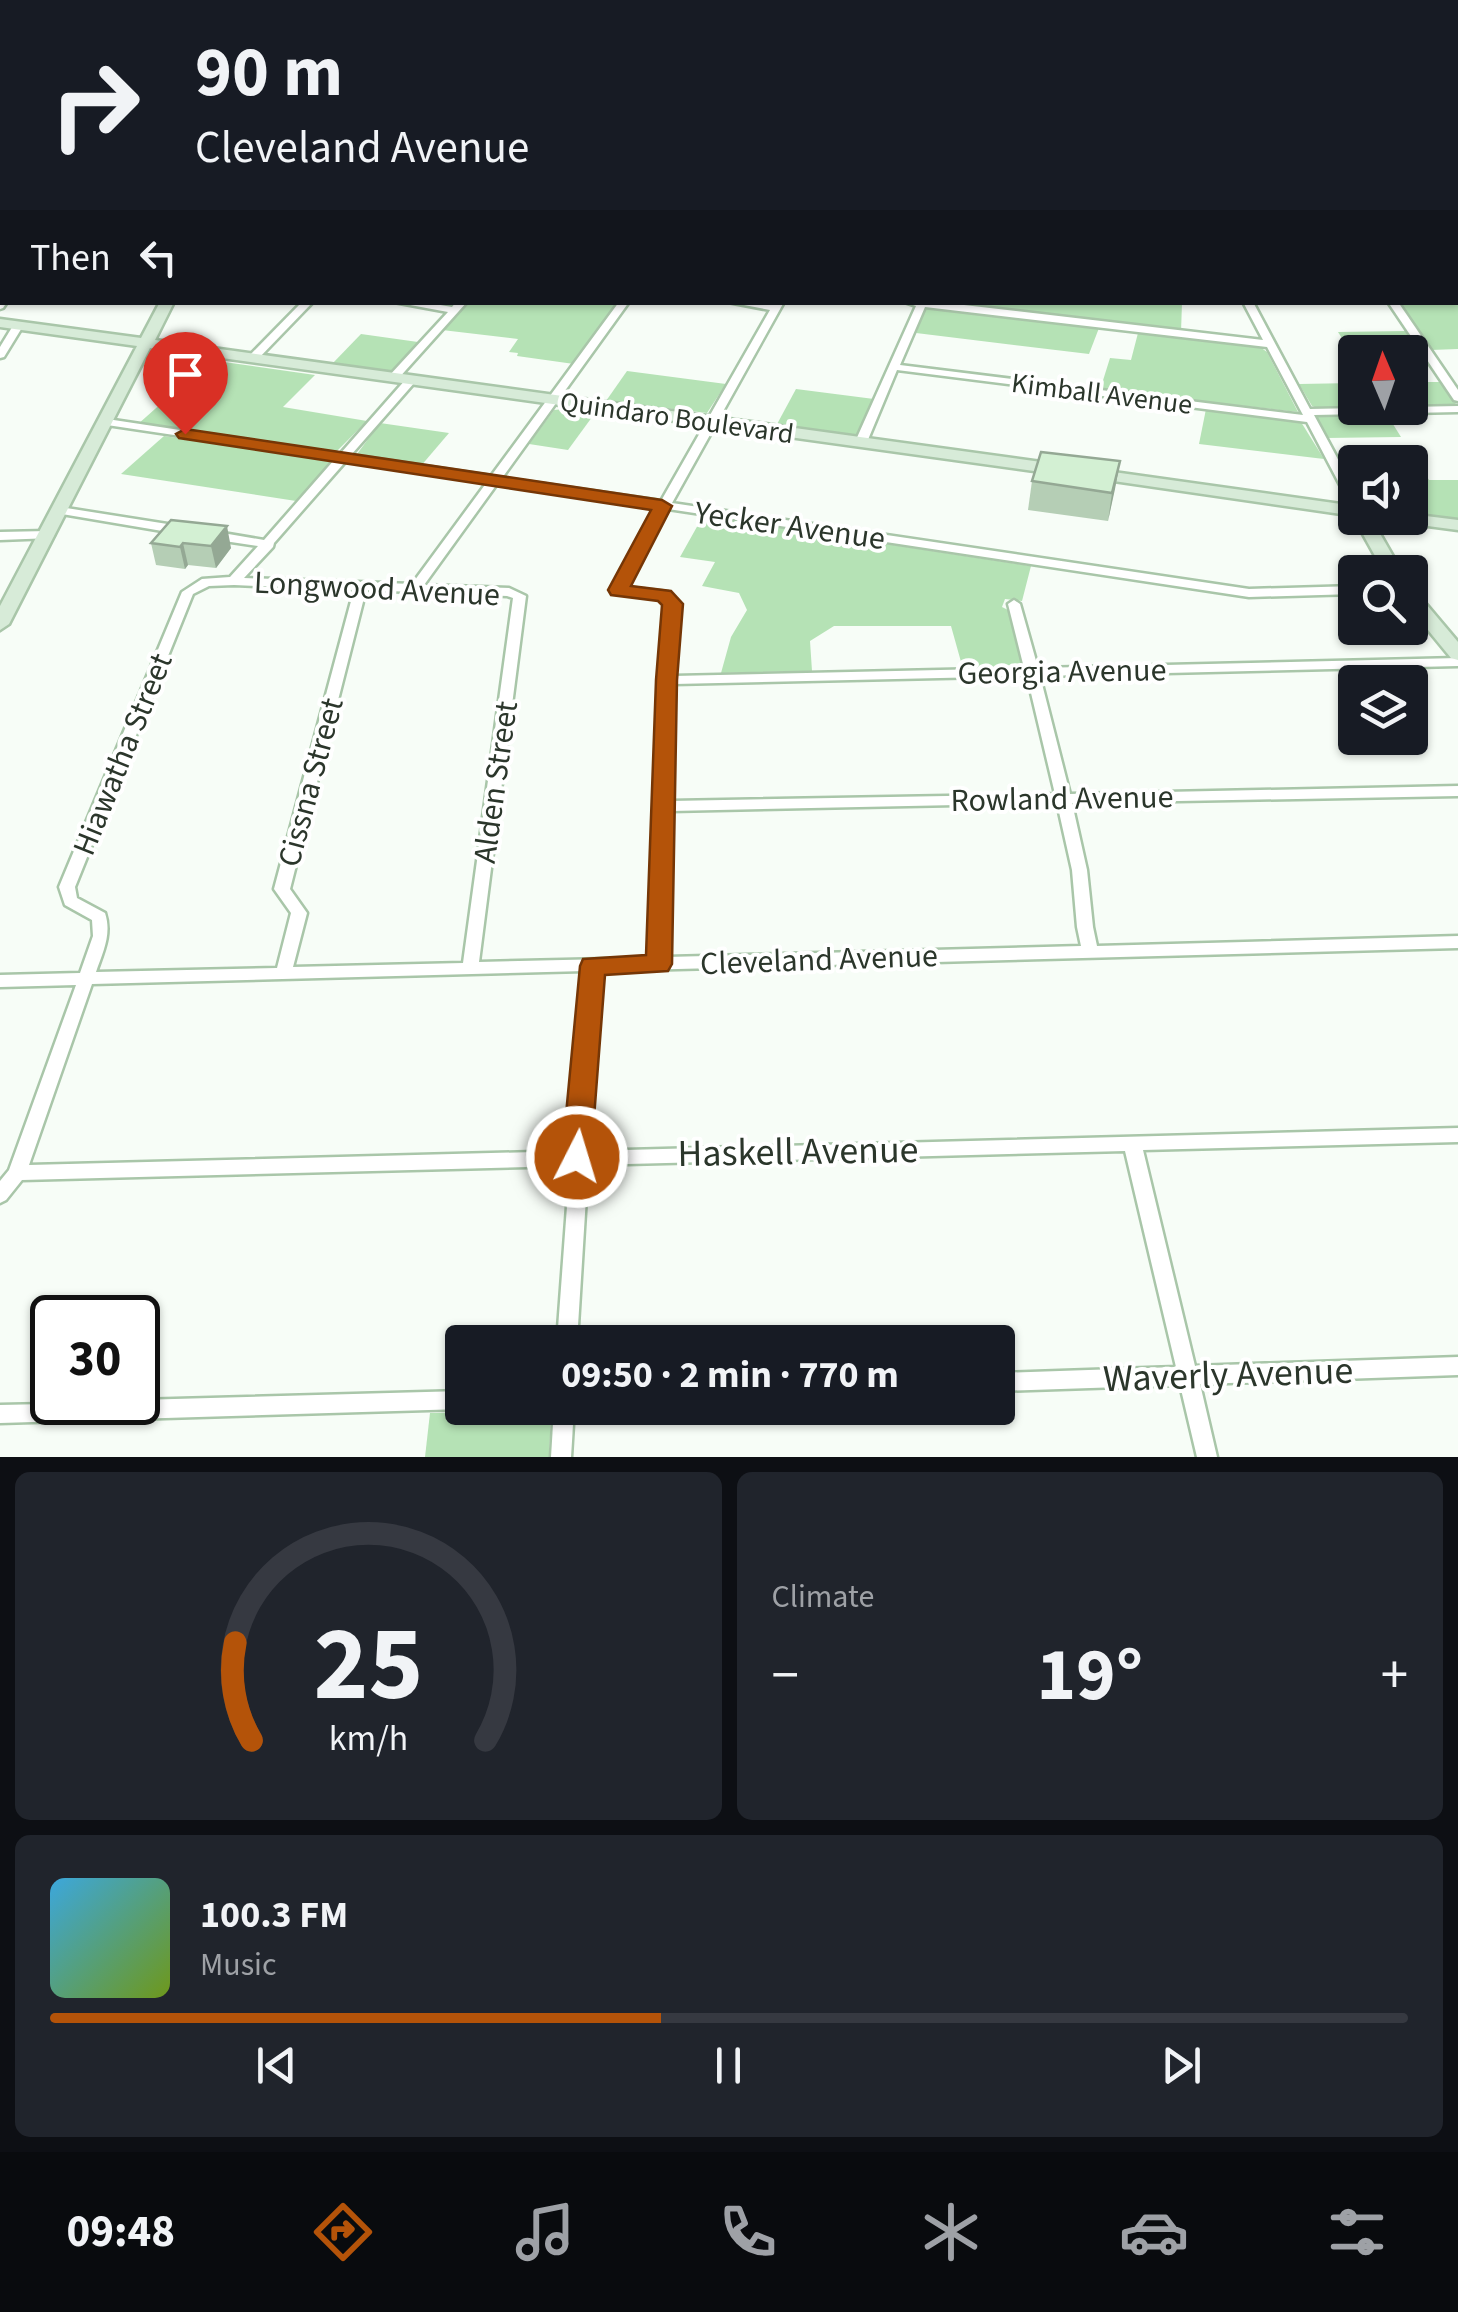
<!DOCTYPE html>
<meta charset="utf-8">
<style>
body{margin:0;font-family:"Source Sans 3",sans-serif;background:#20242c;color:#f1f3f6;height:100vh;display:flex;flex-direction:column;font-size:38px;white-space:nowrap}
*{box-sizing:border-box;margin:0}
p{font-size:32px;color:#9ea1a6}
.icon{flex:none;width:55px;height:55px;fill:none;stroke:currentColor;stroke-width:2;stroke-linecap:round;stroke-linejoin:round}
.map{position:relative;height:1457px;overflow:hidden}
.drawer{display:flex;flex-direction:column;gap:15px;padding:15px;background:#0d0f14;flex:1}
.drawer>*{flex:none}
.hud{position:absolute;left:0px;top:0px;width:1460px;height:305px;box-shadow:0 2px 8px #0004;background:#171b24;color:#f1f3f6;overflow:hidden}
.needle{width:65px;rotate:358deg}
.fabs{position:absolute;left:1338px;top:335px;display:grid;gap:20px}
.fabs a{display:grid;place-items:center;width:90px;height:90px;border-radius:10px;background:#171b24;box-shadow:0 2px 8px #0004;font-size:50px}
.speed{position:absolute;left:30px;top:1295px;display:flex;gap:20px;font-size:50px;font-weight:700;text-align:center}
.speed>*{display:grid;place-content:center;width:130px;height:130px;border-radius:50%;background:#171b24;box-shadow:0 2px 8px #0004;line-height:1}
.speed .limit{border:5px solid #111;border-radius:15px;background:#fff;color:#111}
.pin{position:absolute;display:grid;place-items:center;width:85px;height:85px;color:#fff;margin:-102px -42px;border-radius:50% 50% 50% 0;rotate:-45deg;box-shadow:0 0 10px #0007}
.pin .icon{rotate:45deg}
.me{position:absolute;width:110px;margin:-55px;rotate:5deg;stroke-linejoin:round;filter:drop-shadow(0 0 8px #0008)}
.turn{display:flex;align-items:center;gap:35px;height:210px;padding:0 30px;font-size:45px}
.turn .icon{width:130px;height:130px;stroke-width:2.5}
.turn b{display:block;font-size:70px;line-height:85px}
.then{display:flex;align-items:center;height:95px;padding:0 30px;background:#0003;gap:20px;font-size:38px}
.big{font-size:75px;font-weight:700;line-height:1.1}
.drawer .card{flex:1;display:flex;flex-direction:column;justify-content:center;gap:15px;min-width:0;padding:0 35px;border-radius:15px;background:#20242c}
.drawer .dial{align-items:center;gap:0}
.dial svg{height:260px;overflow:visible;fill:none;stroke:#363941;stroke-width:7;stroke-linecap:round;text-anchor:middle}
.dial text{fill:#f1f3f6;stroke:none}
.song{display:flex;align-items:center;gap:30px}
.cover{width:120px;height:120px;border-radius:15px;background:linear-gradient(135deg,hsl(200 70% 55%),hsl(80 70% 35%))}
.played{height:10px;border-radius:5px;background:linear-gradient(90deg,#b45309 45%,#363941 45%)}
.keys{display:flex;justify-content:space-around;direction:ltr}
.heat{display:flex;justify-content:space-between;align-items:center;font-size:55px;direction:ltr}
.drawer .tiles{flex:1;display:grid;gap:15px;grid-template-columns:1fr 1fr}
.card:last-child{grid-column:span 2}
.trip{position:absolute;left:445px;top:1325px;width:570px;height:100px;border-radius:10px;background:#171b24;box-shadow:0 2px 8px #0004;font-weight:700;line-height:100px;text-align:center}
.tabs{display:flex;height:160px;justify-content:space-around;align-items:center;background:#090b0e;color:#9ea1a6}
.tabs .icon{width:70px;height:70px}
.tabs .active{color:#b45309}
.tabs b{font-size:45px;color:#f1f3f6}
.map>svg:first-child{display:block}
.green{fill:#b5e2b5}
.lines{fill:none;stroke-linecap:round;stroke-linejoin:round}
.street-casing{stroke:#a9c6a9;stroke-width:5}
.secondary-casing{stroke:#a9c6a9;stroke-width:5}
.highway-casing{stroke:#5f8e60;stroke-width:5}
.street{fill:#fff;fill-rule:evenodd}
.secondary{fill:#d7ebd8;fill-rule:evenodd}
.highway{fill:#7bbd7d;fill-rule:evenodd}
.wall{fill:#b5ceb5}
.shaded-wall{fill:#94a894}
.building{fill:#d3f0d3;stroke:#94a894;stroke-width:2.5}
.route{fill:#b45309;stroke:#753606;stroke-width:2.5}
.labels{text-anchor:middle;stroke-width:8;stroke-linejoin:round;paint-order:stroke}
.far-street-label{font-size:28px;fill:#2b362b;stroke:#fff}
.street-label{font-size:32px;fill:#2b362b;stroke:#fff}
.near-street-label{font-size:38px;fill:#2b362b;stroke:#fff}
</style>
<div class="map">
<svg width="1458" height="1457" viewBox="0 0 1458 1457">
<rect width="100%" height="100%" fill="#f7fdf7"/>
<g class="green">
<polygon points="379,0 1282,0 1284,2 376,2"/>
<polygon points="1458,292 1458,349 1431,350 1398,303 1458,302"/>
<polygon points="468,303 618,303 574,364 517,356 518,353 509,352 518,339 442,330"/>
<polygon points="933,303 1182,303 1181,332"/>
<polygon points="931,308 1099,328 1089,354 916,333 926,309"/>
<polygon points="1405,331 1421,353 1352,354 1338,332"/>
<polygon points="1138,333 1260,347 1267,352 1298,412 1100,390 1110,358 1131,360"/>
<polygon points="361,334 418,342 391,371 332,364"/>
<polygon points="210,360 315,375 283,407 367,421 333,455 137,425"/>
<polygon points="627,371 726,384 707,413 606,401"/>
<polygon points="1410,382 1440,382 1456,404 1410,406"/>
<polygon points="1355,383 1355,407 1317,408 1312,406 1299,384"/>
<polygon points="796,389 874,399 855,437 776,426"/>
<polygon points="564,409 595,413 568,450 529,444 554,410"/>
<polygon points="1206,409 1301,422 1324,459 1199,444"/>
<polygon points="1386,413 1401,437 1326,438 1315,417"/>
<polygon points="380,423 449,433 420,467 354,458"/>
<polygon points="164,436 328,461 331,464 296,501 121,474"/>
<polygon points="1406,462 1417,462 1429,480 1458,480 1458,519 1410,512 1410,462"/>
<polygon points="703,516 1031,566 1022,601 1005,599 1002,607 1010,611 1023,664 963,669 951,626 834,626 810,641 812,671 721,673 731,637 747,610 739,593 702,586 715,562 680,557"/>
<polygon points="544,1411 551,1417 549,1457 425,1457 430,1413"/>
</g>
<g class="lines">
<defs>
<g id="street">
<polygon points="1285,0 1292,0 1293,2 1287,2"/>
<polygon points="1346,0 1352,0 1353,2 1347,2"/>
<polygon points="1443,0 1451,0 1452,2 1445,2"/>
<rect x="0" y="89" width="2" height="4"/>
<rect x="0" y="98" width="2" height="7"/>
<polygon points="2,299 2,302 7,302 3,308 0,309 0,300"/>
<polygon points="302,302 313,302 256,361 248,361 248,357"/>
<polygon points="394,302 423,302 452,307 456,302 467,302 397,380 389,380 389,376 448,312"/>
<path d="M619 302H629L502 478 661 501 770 310 728 302 773 305 774 302H784L672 503 1249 589 1355 586V594L1249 597 668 509 625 587 668 592 679 604 674 676 1024 668 1008 604 1014 600 1020 604 1038 668 1458 658V666L1040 676 1070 794 1458 786V796L1072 803 1087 870 1093 927 1097 946 1458 936V948L601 971 589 1151 1458 1128V1142L1143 1150 1195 1366 1458 1357V1375L1200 1384 1217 1457H1197L1180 1385 998 1391V1373L1176 1367 1125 1151 588 1165 577 1342H557L570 1166 22 1180 6 1200 0 1203V1181L9 1170 76 985 0 987V975L80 973 93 936 92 920 65 905 59 887 182 592 202 579 230 577 258 546 211 539 205 535 211 531 264 540 335 459 107 425 102 422 107 419 340 454 407 378H415V382L351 455 491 476ZM346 461 487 482 412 584 244 578 273 547 274 543ZM497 484 657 508 612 590C628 599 653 591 667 605L660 680 651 958 479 962 526 596 509 588 424 585ZM234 585 354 590 274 889 291 913 277 968 96 972C103 952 112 934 105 913L77 898 75 887 193 594 209 586ZM366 590 507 596 513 598 463 963 293 967 307 913 290 889ZM1027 676 1055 794 671 801 674 684ZM1057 803 1072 870 1077 927 1081 946 667 957 671 811ZM585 971 571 1151 29 1165 92 984Z"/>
<path d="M904 302H938L1263 340 1243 302H1253L1310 409 1458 406V412L1314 415 1355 491V505L1349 502 1307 422 897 370 867 442 861 445 857 444 855 442 916 306ZM925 307 1267 347 1303 415 900 365Z"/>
<polygon points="1388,302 1398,302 1458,390 1458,401 1454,400"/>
<polygon points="18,323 23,326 4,357 0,358 0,347 14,324"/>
<polygon points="60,507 180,526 186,530 180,534 56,513 54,511"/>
<polygon points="48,531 52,532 54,535 52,538 0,540 0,532"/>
<polygon points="462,1391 462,1408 467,1408 462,1409 0,1423 0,1405 138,1402 138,1400"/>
<polygon points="554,1408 574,1408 571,1457 551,1457"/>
</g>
<g id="secondary">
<polygon points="160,302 174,302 155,340 1063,465 1071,470 1063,475 150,348 9,624 0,630 0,606 137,346 0,327 0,319 141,338"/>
<polygon points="1092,469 1355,506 1355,516 1086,477 1086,471"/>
<polygon points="1410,514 1458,520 1458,530 1405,523 1396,518 1410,518"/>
<polygon points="1354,518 1371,518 1402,572 1384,572"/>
<polygon points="1410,591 1416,592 1458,642 1458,660 1451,658 1410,608"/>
</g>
<g id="highway">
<polygon points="3,0 31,0 32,2 5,2"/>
<polygon points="93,0 119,0 120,2 95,2"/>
<rect x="0" y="12" width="2" height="8"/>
</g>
</defs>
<use href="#street" class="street-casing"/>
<use href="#secondary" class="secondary-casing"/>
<use href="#highway" class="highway-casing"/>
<use href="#street" class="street"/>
<use href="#secondary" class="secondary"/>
<use href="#highway" class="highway"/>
</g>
<g class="wall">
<polygon points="1120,461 1108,521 1028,510 1032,481"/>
<polygon points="171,520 231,548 216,568 188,565 185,569 156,565 151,543"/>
</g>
<g class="shaded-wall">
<polygon points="1120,461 1115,489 1108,521 1112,493"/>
<polygon points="227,526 231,548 216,568 211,546"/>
<polygon points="183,543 188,565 185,569 180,547"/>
</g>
<g class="building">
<polygon points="1041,452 1120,461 1112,493 1032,481"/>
<polygon points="171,520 227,526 211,546 183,543 180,547 151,543"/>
</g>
<polygon class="route" points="185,429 662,500 672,506 631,586 671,591 683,604 677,680 672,964 668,971 605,975 591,1157 587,1166 577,1169 566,1166 562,1157 580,966 583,959 646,955 656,680 662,605 658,601 611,595 608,590 651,510 179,438 176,434"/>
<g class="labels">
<g class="far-street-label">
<text transform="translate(1102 393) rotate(7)" y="10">Kimball Avenue</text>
<text transform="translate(677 417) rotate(8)" y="10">Quindaro Boulevard</text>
</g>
<g class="street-label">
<text transform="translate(790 525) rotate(8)" y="11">Yecker Avenue</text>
<text transform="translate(377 588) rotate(3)" y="11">Longwood Avenue</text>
<text transform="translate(1062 671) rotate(-1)" y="11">Georgia Avenue</text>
<text transform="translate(122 754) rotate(-68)" y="11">Hiawatha Street</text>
<text transform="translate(310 782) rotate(-75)" y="11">Cissna Street</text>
<text transform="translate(495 782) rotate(-82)" y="11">Alden Street</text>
<text transform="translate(1062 798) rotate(-1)" y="11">Rowland Avenue</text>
<text transform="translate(819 959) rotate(-2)" y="11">Cleveland Avenue</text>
</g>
<g class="near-street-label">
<text transform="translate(798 1151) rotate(-1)" y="13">Haskell Avenue</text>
<text transform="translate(1228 1374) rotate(-2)" y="13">Waverly Avenue</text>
</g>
</g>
</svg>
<div class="fabs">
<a><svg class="needle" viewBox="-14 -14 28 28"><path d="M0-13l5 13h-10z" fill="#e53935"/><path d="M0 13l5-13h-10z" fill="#9ea1a6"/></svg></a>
<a><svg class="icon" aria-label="sound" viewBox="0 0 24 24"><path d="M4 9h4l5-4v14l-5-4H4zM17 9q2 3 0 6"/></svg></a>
<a><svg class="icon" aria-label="search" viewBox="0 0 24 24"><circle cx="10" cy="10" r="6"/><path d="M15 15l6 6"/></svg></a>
<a><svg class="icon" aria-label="layers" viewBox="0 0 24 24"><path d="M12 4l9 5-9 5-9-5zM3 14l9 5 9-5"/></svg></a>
</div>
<div class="speed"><div class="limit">30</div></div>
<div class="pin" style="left:185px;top:434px;background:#d93025"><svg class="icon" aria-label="arrive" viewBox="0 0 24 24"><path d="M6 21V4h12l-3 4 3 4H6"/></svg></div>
<svg class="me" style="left:577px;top:1157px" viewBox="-20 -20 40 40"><circle r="17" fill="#b45309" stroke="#fff" stroke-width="3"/><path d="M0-11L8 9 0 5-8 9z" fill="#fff"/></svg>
<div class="trip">09:50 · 2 min · 770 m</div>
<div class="hud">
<div class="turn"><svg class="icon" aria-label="right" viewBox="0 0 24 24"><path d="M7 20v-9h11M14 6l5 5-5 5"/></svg><div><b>90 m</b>Cleveland Avenue</div></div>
<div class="then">Then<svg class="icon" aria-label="left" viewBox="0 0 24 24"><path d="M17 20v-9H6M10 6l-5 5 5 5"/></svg></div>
</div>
</div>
<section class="drawer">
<div class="tiles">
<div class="card dial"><svg viewBox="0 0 100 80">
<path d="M14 69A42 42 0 1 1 86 69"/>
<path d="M14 69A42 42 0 0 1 9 39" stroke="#b45309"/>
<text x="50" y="56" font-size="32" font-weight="700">25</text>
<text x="50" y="72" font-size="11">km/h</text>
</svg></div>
<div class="card"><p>Climate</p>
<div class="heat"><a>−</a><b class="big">19°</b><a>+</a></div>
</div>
<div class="card">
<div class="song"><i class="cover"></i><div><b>100.3 FM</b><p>Music</p></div></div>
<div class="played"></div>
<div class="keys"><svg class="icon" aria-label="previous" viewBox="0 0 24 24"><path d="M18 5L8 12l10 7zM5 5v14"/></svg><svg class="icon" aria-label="pause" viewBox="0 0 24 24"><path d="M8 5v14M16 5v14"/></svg><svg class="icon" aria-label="next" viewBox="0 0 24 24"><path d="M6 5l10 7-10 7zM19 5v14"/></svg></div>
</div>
</div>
</section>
<nav class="tabs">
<b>09:48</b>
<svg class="icon active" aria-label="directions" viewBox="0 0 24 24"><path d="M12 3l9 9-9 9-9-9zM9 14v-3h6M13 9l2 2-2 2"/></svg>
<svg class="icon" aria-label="music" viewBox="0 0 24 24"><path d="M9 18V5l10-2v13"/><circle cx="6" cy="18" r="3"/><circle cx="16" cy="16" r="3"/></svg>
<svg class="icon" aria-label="phone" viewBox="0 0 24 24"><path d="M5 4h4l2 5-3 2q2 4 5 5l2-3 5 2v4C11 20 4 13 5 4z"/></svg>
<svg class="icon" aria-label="climate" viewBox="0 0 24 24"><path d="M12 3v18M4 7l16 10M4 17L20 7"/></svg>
<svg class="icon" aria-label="car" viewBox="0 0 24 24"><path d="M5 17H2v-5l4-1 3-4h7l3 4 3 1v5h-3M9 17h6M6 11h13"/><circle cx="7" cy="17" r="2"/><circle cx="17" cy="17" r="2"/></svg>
<svg class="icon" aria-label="filters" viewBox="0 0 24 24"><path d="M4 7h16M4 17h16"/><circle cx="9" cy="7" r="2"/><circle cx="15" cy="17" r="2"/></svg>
</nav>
